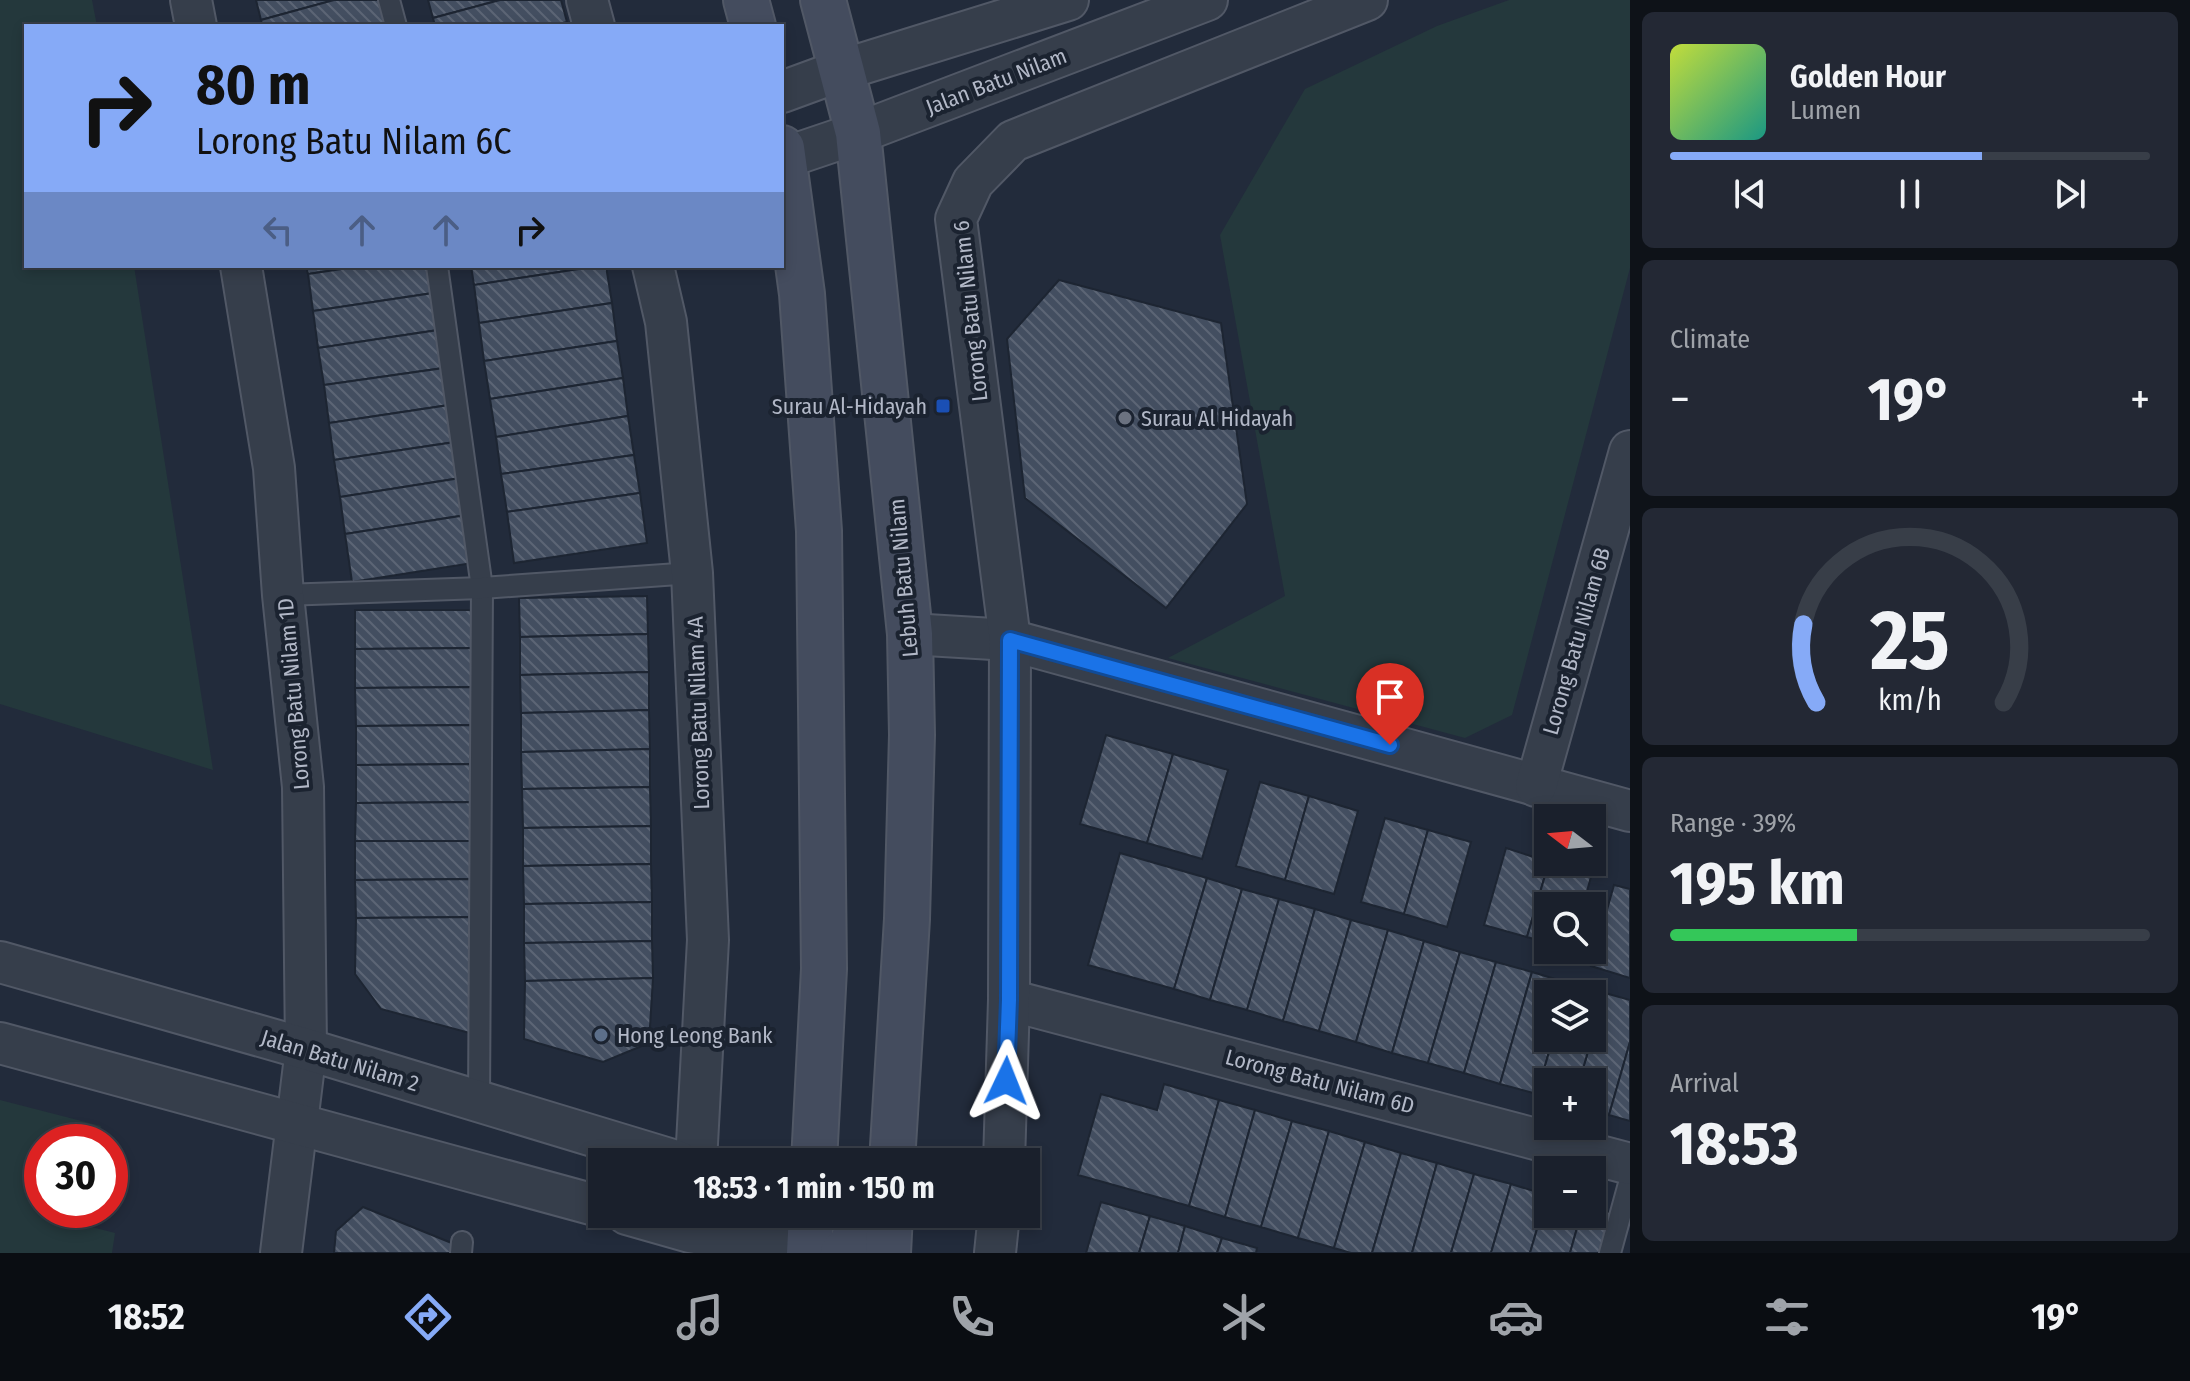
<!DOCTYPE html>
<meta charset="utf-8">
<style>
body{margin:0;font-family:"Fira Sans Condensed",sans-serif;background:#232834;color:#f1f3f6;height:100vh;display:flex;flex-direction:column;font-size:30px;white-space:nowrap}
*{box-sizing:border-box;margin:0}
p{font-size:26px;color:#9fa3a9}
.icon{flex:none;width:44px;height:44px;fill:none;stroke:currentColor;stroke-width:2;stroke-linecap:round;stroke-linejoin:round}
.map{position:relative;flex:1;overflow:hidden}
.drawer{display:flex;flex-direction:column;gap:12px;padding:12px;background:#0e1218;width:560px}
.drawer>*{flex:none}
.guide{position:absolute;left:24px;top:24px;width:760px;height:244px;border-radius:0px;box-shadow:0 4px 12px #0003,0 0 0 2px #383e48;background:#86aaf7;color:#111;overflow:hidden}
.needle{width:52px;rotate:286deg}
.fabs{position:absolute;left:1534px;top:804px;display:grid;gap:16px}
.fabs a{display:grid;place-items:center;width:72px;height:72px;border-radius:0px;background:#1a202c;box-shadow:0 4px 12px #0003,0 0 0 2px #383e48;font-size:40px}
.speed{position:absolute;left:24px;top:1124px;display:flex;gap:16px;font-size:40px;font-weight:700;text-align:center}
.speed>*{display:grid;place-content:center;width:104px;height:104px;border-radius:50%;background:#1a202c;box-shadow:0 4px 12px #0003,0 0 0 2px #383e48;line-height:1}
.speed .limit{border:12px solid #d22;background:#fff;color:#111}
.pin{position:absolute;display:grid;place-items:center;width:68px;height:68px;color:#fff;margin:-82px -34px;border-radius:50% 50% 50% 0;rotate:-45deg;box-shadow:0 0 8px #0007}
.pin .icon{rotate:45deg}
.me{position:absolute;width:88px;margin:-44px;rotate:2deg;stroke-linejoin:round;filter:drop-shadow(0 0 6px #0008)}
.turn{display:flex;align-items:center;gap:28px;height:168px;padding:0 40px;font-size:36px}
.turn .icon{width:104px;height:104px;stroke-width:2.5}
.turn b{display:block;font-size:56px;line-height:68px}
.lanes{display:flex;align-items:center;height:76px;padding:0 40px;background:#0003;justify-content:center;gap:40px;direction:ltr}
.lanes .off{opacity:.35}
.big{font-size:60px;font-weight:700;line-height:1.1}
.drawer .tile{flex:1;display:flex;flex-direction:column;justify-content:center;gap:12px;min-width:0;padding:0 28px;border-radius:12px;background:#232834}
.drawer .dial{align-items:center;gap:0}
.dial svg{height:208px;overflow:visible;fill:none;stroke:#383e48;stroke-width:7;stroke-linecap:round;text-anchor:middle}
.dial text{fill:#f1f3f6;stroke:none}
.song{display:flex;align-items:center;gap:24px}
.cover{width:96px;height:96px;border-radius:12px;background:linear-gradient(135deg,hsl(70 70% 55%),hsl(170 70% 35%))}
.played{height:8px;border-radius:4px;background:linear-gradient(90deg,#86aaf7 65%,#383e48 65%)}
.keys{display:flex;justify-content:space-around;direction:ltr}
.heat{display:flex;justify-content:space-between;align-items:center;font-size:44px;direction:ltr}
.charge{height:12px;border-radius:6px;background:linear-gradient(90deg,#34c759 39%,#383e48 0)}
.trip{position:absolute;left:588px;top:1148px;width:452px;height:80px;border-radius:0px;background:#1a202c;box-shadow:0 4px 12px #0003,0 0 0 2px #383e48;font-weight:700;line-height:80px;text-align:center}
.tabs{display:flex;height:128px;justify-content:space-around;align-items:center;background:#0a0d12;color:#9fa3a9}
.tabs .icon{width:56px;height:56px}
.tabs .on{color:#86aaf7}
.tabs b{font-size:36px;color:#f1f3f6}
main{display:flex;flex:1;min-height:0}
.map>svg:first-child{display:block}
.green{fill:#24383c}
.building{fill:url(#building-back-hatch);stroke:#1d2532;stroke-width:2}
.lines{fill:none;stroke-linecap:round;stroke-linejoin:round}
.lane-casing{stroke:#515866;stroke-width:24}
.street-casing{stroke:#515866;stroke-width:44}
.secondary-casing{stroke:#515866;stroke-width:48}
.lane{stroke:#363e4b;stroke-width:20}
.street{stroke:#363e4b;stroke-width:40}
.secondary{stroke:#444c5e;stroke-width:44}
.route-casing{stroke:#114b97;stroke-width:20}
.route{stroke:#1a73e8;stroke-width:14}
.transit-dot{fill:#1a4fb4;stroke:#1b2330;stroke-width:3}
.worship-dot{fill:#6b7280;stroke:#1b2330;stroke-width:3}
.service-dot{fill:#5c6f8a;stroke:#1b2330;stroke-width:3}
.labels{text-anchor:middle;stroke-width:8;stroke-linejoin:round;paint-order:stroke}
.street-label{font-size:22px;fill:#b2b8c7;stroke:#1b2330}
.poi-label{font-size:22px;fill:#b2b8c7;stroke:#1b2330;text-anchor:start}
</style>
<main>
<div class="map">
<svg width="1630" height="1253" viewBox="0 0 1630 1253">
<defs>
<pattern id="building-back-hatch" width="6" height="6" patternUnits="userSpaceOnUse" patternTransform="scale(2)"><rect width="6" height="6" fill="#434e60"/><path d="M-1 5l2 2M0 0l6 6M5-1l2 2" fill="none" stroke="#5c6575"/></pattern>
</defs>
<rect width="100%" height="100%" fill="#222b3b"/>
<g class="green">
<polygon points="0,0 92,0 97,26 26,26 26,266 134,266 213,770 0,704"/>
<polygon points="1509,0 1630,0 1630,268 1512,715 1465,738 1168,658 1285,596 1220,235 1305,89 1437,26"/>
<polygon points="0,1100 101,1126 99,1142 42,1142 42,1210 87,1210 84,1225 115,1233 112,1253 0,1253"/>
</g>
<g class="building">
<polygon points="256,0 334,0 261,20"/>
<polygon points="334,0 385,0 386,26 263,26 261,20"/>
<polygon points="428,0 500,0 433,18"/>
<polygon points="500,0 561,0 567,22 551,26 435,26 433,18"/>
<polygon points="306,266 362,266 308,274"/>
<polygon points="362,266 436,266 440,292 313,311 308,274"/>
<polygon points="471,266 599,266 474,285"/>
<polygon points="599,266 606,266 612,303 479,323 474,285"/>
<polygon points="1059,280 1221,323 1247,504 1166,608 1025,498 1007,339"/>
<polygon points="440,292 445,329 318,348 313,311"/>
<polygon points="612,303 617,341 484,361 479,323"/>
<polygon points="445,329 451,367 324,385 318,348"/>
<polygon points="617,341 623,378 490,399 484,361"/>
<polygon points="451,367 456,404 329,423 324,385"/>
<polygon points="623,378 628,416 496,437 490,399"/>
<polygon points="456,404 462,441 334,460 329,423"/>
<polygon points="628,416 634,455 501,474 496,437"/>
<polygon points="462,441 467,477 340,497 334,460"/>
<polygon points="634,455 640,493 507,512 501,474"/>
<polygon points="467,477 473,514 345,534 340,497"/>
<polygon points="640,493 647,543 514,563 507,512"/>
<polygon points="473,514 479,562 352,582 345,534"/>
<polygon points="647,596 648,634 520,637 519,598"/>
<polygon points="355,610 477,610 477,648 355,649"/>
<polygon points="648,634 649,672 520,675 520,637"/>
<polygon points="477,648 477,687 355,688 355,649"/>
<polygon points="649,672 649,710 521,713 520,675"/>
<polygon points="477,687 478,725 356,726 355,688"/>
<polygon points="649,710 650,749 521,752 521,713"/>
<polygon points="478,725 478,764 356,765 356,726"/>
<polygon points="1106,735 1173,754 1147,843 1080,824"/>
<polygon points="650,749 650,787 522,789 521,752"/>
<polygon points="1173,754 1228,770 1202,859 1147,843"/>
<polygon points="478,764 478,802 356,803 356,765"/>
<polygon points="1260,782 1309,796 1285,880 1236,866"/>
<polygon points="650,787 651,826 523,828 522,789"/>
<polygon points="1309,796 1358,811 1334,894 1285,880"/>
<polygon points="478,802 478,841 355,841 356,803"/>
<polygon points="1385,818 1428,830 1404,914 1361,902"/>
<polygon points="651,826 651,864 523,866 523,828"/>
<polygon points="1428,830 1471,842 1447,927 1404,914"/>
<polygon points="355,841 478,841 478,879 355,880"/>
<polygon points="1506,848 1549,862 1527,937 1484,925"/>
<polygon points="1120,853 1207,878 1174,989 1088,965"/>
<polygon points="1549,862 1592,873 1583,906 1548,906 1548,943 1527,937"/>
<polygon points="651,864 652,902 524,904 523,866"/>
<polygon points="1207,878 1242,889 1210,1000 1174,989"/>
<polygon points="478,879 478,917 356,918 355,880"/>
<polygon points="1614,885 1630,889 1630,978 1591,966"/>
<polygon points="1242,889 1279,899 1247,1010 1210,1000"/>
<polygon points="1279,899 1315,909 1283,1021 1247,1010"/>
<polygon points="652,902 652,941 524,943 524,904"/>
<polygon points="1315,909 1351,920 1319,1031 1283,1021"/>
<polygon points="478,917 477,1035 381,1009 355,974 356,918"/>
<polygon points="1351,920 1388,930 1356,1042 1319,1031"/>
<polygon points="1388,930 1424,941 1392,1053 1356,1042"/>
<polygon points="652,941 653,978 525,981 524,943"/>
<polygon points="1424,941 1460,952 1428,1063 1392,1053"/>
<polygon points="1460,952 1496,962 1464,1073 1428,1063"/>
<polygon points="1496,962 1532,972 1500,1084 1464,1073"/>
<polygon points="1532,972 1568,983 1565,994 1548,994 1548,1038 1553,1038 1537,1094 1500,1084"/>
<polygon points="653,978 649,1043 603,1062 524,1039 525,981"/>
<polygon points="1568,983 1605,993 1592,1038 1592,994 1565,994"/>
<polygon points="1605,993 1630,1000 1630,1042 1609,1115 1592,1110 1592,1082 1579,1082"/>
<polygon points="1553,1038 1592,1038 1579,1082 1548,1082 1548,1097 1537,1094"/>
<polygon points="1630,1042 1630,1121 1609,1115"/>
<polygon points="1164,1084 1219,1100 1189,1206 1078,1175 1101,1094 1157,1110"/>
<polygon points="1219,1100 1255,1110 1225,1217 1189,1206"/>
<polygon points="1255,1110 1292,1121 1261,1227 1225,1217"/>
<polygon points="1292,1121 1329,1131 1298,1238 1261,1227"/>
<polygon points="1329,1131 1365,1142 1334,1248 1298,1238"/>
<polygon points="1365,1142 1401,1153 1372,1253 1351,1253 1334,1248"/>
<polygon points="1401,1153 1437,1163 1412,1253 1372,1253"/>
<polygon points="1437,1163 1474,1174 1451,1253 1412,1253"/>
<polygon points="1474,1174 1511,1184 1491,1253 1451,1253"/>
<polygon points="1511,1184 1547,1195 1530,1253 1491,1253"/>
<polygon points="1547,1195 1548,1214 1581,1214 1570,1253 1530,1253"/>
<polygon points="1101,1202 1150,1216 1139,1253 1086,1253"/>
<polygon points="363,1207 459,1246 458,1253 334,1253 336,1231"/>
<polygon points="1592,1207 1620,1215 1609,1253 1570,1253 1581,1214 1592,1214"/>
<polygon points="1150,1216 1185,1226 1178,1253 1139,1253"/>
<polygon points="1185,1226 1222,1238 1217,1253 1178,1253"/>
<polygon points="1222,1238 1257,1248 1256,1253 1217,1253"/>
</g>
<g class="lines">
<defs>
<g id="lane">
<polyline points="389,0 396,26"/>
<polyline points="437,266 482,588 479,1102"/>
<polyline points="283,595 482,588 692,573"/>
<polyline points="461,1253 462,1242"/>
<polyline points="1610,1253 1630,1180"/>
</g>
<g id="street">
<polyline points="191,0 196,26"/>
<polyline points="587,0 594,26"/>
<polyline points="782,92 842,70 1068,0"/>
<polyline points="784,158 858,133 1207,0"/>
<polyline points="241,266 274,468 283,595 303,787 306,1049 281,1253"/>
<polyline points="653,266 666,322 692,573 708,940 696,1162"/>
<polyline points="910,634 1010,640 1630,811"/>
<polyline points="1536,786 1630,451"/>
<polyline points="0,962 306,1049 679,1162"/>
<polyline points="1009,1000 1630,1164"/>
<polyline points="0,1043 602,1207"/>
<polyline points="1004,1162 1009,1000 1010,640 956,219 973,182 1013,141 1367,0"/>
<polyline points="627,1214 690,1232 809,1253"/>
<polyline points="995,1253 999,1214"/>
</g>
<g id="secondary">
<polyline points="746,0 753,26"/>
<polyline points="823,0 858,133 910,634 912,735 907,919 892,1162"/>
<polyline points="782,148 802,294 819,531 824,969 814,1162"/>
<polyline points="809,1253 811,1214"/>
<polyline points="843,1253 850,1247 865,1214"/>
<polyline points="888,1253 890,1214"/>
</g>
</defs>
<use href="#lane" class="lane-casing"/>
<use href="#street" class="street-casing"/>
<use href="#secondary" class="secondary-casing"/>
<use href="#lane" class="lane"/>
<use href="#street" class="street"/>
<use href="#secondary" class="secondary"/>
</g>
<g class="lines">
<defs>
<polyline id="route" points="1006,1081 1009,1000 1010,640 1390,745"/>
</defs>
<use href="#route" class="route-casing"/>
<use href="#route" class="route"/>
</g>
<rect class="transit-dot" x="935" y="398" width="16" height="16" rx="4"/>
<circle class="worship-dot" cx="1125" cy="418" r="8"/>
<circle class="service-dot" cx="601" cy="1035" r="8"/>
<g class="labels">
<g class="street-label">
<text transform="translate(996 81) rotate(-21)" y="8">Jalan Batu Nilam</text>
<text transform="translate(970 311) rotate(-96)" y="8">Lorong Batu Nilam 6</text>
<text transform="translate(903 578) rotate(-95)" y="8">Lebuh Batu Nilam</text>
<text transform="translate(1576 641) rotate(-74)" y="8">Lorong Batu Nilam 6B</text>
<text transform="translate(293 694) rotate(-95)" y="8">Lorong Batu Nilam 1D</text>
<text transform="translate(698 713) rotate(-92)" y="8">Lorong Batu Nilam 4A</text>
<text transform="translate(340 1060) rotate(17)" y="8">Jalan Batu Nilam 2</text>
<text transform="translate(1320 1081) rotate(15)" y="8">Lorong Batu Nilam 6D</text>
</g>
<g class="poi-label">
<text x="927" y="414" text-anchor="end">Surau Al-Hidayah</text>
<text x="1141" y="426">Surau Al Hidayah</text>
<text x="617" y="1043">Hong Leong Bank</text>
</g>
</g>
</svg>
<div class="fabs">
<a><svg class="needle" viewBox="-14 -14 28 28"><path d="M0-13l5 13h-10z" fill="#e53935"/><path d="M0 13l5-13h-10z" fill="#9fa3a9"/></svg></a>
<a><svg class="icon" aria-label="search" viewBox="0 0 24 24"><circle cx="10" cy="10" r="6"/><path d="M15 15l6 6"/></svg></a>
<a><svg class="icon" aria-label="layers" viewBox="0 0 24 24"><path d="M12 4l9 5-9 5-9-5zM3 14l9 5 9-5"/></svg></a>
<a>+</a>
<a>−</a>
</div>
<div class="speed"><div class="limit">30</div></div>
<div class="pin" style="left:1390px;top:745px;background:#d93025"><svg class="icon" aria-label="arrive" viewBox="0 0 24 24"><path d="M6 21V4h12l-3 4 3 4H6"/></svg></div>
<svg class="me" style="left:1006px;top:1081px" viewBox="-20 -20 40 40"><path d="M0-17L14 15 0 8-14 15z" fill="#1a73e8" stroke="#fff" stroke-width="4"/></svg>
<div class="trip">18:53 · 1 min · 150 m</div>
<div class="guide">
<div class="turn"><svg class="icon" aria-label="right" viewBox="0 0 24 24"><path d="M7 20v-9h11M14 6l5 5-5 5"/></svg><div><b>80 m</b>Lorong Batu Nilam 6C</div></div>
<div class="lanes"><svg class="icon off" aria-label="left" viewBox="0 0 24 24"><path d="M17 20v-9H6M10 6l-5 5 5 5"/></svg><svg class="icon off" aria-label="ahead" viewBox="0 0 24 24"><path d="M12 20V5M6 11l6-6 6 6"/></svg><svg class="icon off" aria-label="ahead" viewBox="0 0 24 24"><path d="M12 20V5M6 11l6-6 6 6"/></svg><svg class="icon" aria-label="right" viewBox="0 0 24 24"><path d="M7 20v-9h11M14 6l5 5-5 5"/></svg></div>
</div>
</div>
<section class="drawer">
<div class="tile">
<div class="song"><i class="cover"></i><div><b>Golden Hour</b><p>Lumen</p></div></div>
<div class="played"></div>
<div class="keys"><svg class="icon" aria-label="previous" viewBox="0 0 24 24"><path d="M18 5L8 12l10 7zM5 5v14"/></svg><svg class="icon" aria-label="pause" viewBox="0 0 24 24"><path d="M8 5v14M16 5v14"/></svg><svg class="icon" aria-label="next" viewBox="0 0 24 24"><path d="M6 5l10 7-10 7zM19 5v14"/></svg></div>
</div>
<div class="tile"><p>Climate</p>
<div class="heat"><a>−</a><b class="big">19°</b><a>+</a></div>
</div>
<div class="tile dial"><svg viewBox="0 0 100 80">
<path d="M14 69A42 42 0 1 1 86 69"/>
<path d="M14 69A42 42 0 0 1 9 39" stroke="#86aaf7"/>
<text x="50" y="56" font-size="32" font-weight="700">25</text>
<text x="50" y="72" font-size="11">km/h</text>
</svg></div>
<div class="tile"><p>Range · 39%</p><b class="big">195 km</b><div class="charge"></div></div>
<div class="tile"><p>Arrival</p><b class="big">18:53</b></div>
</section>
</main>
<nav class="tabs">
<b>18:52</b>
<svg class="icon on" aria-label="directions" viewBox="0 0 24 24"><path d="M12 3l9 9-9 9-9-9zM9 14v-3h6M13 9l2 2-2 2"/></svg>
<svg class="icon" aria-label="music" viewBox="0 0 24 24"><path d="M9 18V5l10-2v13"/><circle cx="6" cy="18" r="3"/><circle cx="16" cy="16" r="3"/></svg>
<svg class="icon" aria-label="phone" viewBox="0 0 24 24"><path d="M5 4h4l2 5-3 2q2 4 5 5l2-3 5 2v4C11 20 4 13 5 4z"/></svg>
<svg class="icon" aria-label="climate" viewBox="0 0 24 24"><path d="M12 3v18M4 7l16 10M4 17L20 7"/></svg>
<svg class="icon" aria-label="car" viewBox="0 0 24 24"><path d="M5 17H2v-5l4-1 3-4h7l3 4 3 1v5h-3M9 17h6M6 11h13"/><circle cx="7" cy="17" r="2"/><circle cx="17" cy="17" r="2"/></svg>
<svg class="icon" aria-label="filters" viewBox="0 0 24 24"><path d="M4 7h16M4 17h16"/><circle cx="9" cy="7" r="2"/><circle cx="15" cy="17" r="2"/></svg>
<b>19°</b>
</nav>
